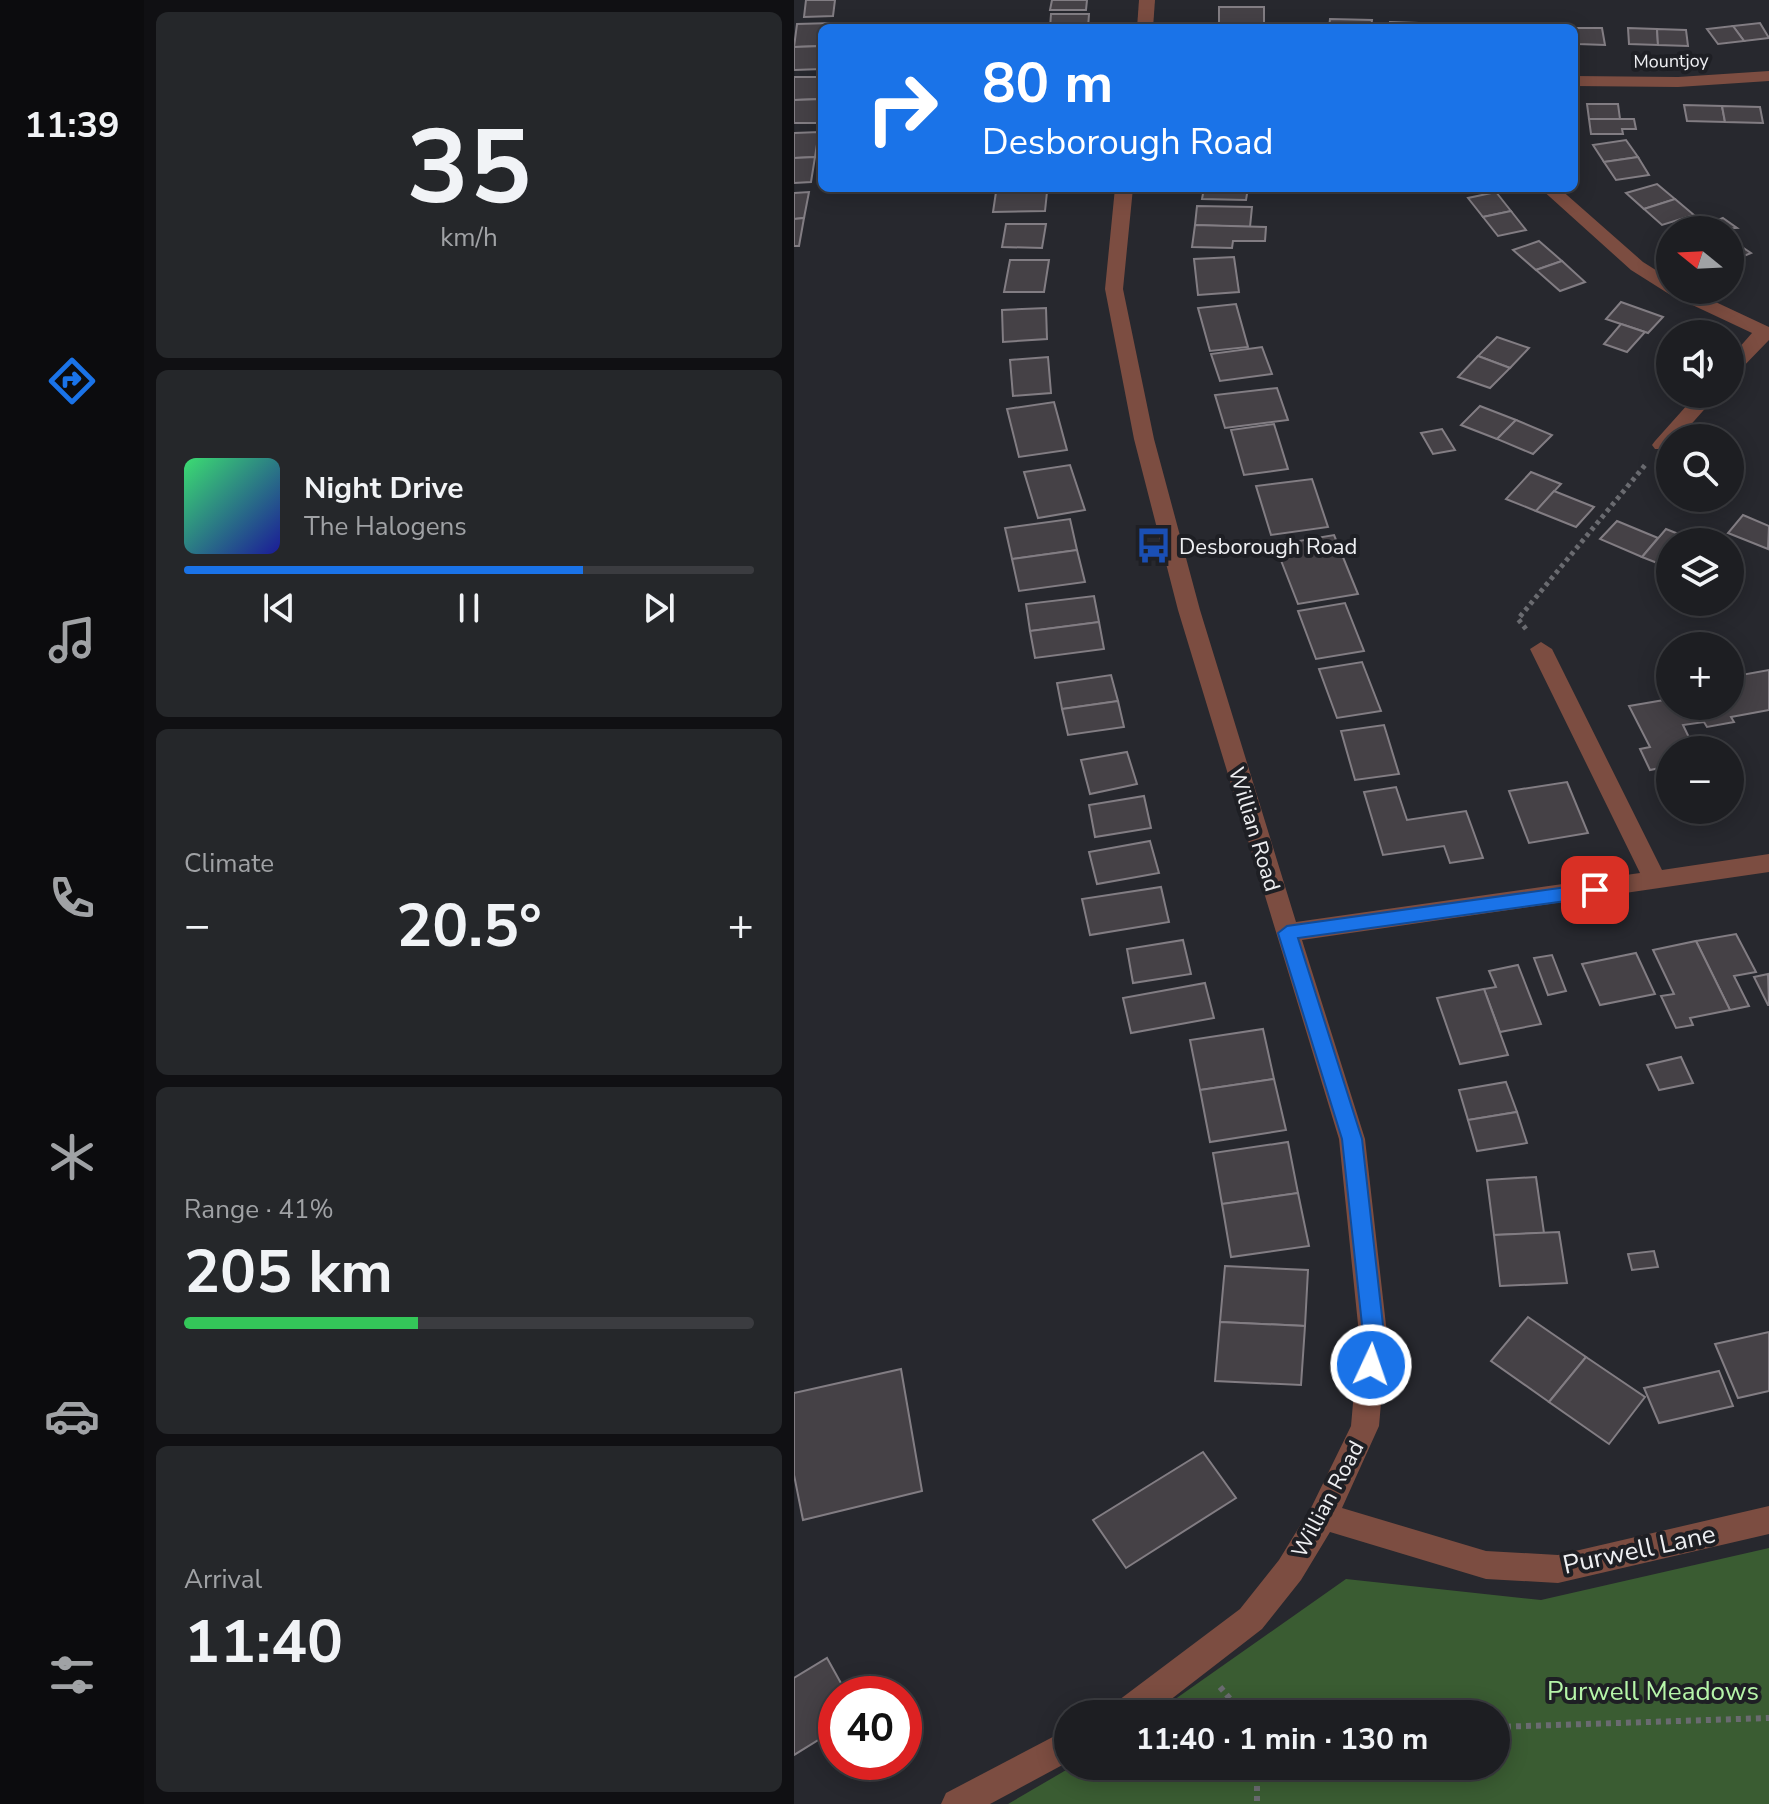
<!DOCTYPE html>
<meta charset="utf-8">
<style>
body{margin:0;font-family:"Nunito Sans",sans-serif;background:#25272a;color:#f1f3f6;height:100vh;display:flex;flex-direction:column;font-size:30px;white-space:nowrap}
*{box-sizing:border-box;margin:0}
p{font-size:26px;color:#a0a2a5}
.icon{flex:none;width:44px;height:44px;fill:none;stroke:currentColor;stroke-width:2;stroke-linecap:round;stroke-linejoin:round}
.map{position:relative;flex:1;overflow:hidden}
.drawer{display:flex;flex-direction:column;gap:12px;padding:12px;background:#101013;width:650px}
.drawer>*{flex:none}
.hud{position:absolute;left:24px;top:24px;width:760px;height:168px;border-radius:12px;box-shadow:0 4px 20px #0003,0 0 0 2px #3b3c40;background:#1a73e8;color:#fff;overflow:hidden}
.needle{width:52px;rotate:288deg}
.controls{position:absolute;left:862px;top:216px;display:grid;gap:16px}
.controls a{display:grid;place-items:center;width:88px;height:88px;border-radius:50%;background:#1d1e22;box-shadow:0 4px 20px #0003,0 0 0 2px #3b3c40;font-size:40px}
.speed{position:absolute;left:24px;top:1676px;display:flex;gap:16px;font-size:40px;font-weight:700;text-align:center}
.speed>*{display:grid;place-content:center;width:104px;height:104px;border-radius:50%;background:#1d1e22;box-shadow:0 4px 20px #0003,0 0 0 2px #3b3c40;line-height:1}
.speed .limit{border:12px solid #d22;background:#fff;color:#111}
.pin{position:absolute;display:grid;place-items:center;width:68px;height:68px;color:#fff;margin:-34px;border-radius:16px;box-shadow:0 4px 12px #0006}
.me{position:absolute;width:88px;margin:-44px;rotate:3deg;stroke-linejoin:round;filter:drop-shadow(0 0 6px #0008)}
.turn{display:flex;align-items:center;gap:28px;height:168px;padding:0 32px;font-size:36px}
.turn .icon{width:104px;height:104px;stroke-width:2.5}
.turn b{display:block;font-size:56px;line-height:68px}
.big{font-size:60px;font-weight:700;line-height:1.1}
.drawer .tile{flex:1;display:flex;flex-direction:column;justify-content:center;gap:12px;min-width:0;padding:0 28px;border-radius:12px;background:#25272a}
.drawer .dial{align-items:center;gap:0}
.dial b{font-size:104px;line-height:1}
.song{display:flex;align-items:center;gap:24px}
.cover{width:96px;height:96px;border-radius:12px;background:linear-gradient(135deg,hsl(140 70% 55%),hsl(240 70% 35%))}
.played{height:8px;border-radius:4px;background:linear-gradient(90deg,#1a73e8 70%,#3b3c40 70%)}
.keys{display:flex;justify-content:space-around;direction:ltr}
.heat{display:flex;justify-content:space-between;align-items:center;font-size:44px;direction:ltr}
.charge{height:12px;border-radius:6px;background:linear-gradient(90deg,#34c759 41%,#3b3c40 0)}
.trip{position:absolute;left:260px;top:1700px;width:456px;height:80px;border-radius:40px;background:#1d1e22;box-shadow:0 4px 20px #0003,0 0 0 2px #3b3c40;font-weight:700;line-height:80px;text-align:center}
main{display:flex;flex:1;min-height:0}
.dock{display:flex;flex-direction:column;width:144px;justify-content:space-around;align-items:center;background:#0c0c0e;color:#a0a2a5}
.dock .icon{width:56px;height:56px}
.dock .selected{color:#1a73e8}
.dock b{font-size:36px;color:#f1f3f6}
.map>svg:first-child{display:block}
.green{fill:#3a5c32}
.building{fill:#454146;stroke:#827d83;stroke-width:2}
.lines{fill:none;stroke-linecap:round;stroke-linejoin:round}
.path-far1{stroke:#6a6b70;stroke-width:5;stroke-dasharray:4 4;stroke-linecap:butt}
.path{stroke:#6a6b70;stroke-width:6;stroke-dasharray:5 5;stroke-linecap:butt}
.minor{fill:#7c4d41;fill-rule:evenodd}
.route{fill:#1a73e8;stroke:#114b97;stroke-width:2}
.labels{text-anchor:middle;stroke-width:8;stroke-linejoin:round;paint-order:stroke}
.far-street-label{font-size:18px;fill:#eeeff2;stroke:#1e1f24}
.poi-label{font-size:22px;fill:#eeeff2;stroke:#1e1f24;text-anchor:start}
.street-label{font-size:22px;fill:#eeeff2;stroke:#1e1f24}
.near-street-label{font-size:26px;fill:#eeeff2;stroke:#1e1f24}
.near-park-label{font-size:26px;fill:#b6f5a9;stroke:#1e1f24}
</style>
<main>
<nav class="dock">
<b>11:39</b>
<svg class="icon selected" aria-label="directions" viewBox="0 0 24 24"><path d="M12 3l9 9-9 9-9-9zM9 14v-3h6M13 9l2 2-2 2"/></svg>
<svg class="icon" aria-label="music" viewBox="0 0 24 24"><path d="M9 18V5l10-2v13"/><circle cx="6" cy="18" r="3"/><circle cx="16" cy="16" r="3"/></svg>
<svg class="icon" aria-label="phone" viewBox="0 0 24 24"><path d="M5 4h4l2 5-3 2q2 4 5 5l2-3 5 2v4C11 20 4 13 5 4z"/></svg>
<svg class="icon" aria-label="climate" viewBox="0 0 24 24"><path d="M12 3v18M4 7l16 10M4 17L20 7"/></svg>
<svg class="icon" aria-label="car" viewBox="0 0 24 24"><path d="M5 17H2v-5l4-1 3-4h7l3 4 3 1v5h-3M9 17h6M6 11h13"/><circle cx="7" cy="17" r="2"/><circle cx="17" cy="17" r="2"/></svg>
<svg class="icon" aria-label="filters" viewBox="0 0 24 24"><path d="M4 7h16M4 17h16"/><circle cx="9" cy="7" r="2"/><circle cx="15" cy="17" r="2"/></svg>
</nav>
<section class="drawer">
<div class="tile dial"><b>35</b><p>km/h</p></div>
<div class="tile">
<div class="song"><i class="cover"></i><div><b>Night Drive</b><p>The Halogens</p></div></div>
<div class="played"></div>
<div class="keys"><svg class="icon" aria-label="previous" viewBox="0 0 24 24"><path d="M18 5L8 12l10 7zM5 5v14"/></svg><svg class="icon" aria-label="pause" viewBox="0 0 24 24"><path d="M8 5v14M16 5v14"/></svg><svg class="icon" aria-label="next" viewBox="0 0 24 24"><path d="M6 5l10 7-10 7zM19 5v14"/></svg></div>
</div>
<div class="tile"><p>Climate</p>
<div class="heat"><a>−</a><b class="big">20.5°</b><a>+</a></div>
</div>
<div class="tile"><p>Range · 41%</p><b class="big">205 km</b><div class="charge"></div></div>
<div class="tile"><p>Arrival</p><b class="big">11:40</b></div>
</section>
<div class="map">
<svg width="975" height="1804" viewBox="0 0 975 1804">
<rect width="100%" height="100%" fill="#27282e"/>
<polygon class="green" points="975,1548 975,1804 214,1804 279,1766 702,1766 702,1714 360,1714 552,1579 747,1600"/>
<g class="building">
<polygon points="12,0 41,0 39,16 10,17"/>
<polygon points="258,0 293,0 292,10 256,10"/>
<polygon points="425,7 470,7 470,23 425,24"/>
<polygon points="257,14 295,14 294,28 256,28"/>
<polygon points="536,19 578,20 577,28 535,28"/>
<polygon points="596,22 624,23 624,28 596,28"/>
<polygon points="38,23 37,28 28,28 28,46 0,47 3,24"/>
<rect x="624" y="23" width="28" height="5"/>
<polygon points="966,23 975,38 950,41 939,26"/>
<polygon points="939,26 950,41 924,44 913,29"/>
<polygon points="781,28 808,28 811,45 784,44"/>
<polygon points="834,28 863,29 864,45 835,44"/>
<polygon points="863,29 892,30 894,46 864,45"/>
<polygon points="28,46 28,69 0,70 0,47"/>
<polygon points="0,77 28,77 28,99 0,100"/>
<polygon points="28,99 26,123 0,123 0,100"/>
<polygon points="793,104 824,104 826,119 795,119"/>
<polygon points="890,105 928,106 931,122 893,121"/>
<polygon points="928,106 966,107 969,123 931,122"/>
<polygon points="795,119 840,119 842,129 828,129 829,134 797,134"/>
<polygon points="25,132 21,157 0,158 0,133"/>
<polygon points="832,140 844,157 810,162 799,145"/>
<polygon points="21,157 17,182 0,183 0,158"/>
<polygon points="844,157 855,175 822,180 810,162"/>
<polygon points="863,184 881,199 850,209 832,193"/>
<polygon points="410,188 454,188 452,200 408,199"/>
<polygon points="15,192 10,218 0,219 0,193"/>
<polygon points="202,192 253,192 251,211 199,212"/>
<polygon points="702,192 717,211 689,217 674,198"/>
<polygon points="881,199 900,215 868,225 850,209"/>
<polygon points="403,206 458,207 456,227 401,225"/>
<polygon points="717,211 732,230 704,236 689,217"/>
<polygon points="10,218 5,246 0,246 0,219"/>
<polygon points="929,218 943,228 900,230"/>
<polygon points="212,224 252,224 248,248 208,247"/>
<polygon points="401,225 472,227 471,241 439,241 438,248 398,247"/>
<polygon points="936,239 957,253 936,262"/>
<polygon points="745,241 768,261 742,270 719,250"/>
<polygon points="440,257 445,292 404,295 400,259"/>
<polygon points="216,260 255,260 250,292 210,292"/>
<polygon points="768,261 791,282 766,291 742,270"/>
<polygon points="827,302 869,317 854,333 812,319"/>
<polygon points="442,304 454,347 416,351 404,308"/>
<polygon points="252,308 253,339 209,342 208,310"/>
<polygon points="827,324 851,332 833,352 810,344"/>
<polygon points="703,337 735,348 716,368 684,356"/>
<polygon points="468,347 478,374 426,381 417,354"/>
<polygon points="684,356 716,368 696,388 664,377"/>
<polygon points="254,357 257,393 219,396 216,360"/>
<polygon points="483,388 494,420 431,428 421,395"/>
<polygon points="260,402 273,450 225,457 213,409"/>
<polygon points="686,406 722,420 703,439 667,425"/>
<polygon points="722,420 758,435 739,454 703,439"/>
<polygon points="480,424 494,469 450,475 437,430"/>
<polygon points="648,429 661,450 639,454 627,433"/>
<polygon points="276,465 291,510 244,518 230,472"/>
<polygon points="737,472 767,484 742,511 712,499"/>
<polygon points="518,479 534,527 477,535 462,486"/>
<polygon points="760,491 800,507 782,527 742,511"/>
<polygon points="949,515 975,526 974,549 934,533"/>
<polygon points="276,519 283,550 218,559 211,528"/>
<polygon points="823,521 864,538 848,557 806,539"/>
<polygon points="872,529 902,541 876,542 876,568 848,557"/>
<polygon points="540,535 564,594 504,604 481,545"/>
<polygon points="283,550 291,582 225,591 218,559"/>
<polygon points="300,596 305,622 236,631 232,604"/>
<polygon points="551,603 570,651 522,659 504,611"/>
<polygon points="305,622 310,649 241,658 236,631"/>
<polygon points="568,662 587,711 543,718 525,669"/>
<polygon points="975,670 975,710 937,717 940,722 913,727 910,722 889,725 901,750 876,750 876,788 866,768 856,770 846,749 856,747 835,706 876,699 876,706 936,706 936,677"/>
<polygon points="317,675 324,701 268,709 263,683"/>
<polygon points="324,701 330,727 274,735 268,709"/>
<polygon points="590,725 605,774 561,780 547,731"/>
<polygon points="333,752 343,784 296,794 287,760"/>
<polygon points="773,782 794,833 735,843 715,791"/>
<polygon points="602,787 613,820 672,811 689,858 656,863 650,846 589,855 570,792"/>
<polygon points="350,796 357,828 301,837 295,805"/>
<polygon points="356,841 365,873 303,884 295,852"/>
<polygon points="367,887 375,922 296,935 288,899"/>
<polygon points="942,934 962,972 940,976 955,1006 936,1010 902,941"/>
<polygon points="389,940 397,974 339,983 333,949"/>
<polygon points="902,941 936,1010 896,1018 899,1025 882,1028 867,996 880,994 859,950"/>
<polygon points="842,953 861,994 806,1005 788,964"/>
<polygon points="758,955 772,991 754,995 740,958"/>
<polygon points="724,965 747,1024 706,1032 690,989 702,987 695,971"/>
<polygon points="974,974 975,1005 974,1005 960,977"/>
<polygon points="411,983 420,1018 337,1033 329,998"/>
<polygon points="690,989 714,1055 666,1064 643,998"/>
<polygon points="469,1029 480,1079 406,1090 396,1040"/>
<polygon points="887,1057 899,1083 865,1090 853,1065"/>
<polygon points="480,1079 492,1130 416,1142 406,1090"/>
<polygon points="712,1082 723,1112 674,1120 665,1090"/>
<polygon points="723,1112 733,1143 683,1151 674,1120"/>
<polygon points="494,1142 504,1193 428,1204 419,1153"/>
<polygon points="742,1177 750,1233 700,1235 693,1180"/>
<polygon points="504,1193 515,1246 437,1257 428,1204"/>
<polygon points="765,1232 773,1283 706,1286 700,1235"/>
<polygon points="860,1251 864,1267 838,1270 834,1254"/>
<polygon points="431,1266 514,1270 511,1326 426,1322"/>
<polygon points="734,1317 792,1357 755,1402 697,1361"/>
<polygon points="426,1322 511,1326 507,1385 421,1381"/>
<polygon points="975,1332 975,1391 944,1398 921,1344"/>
<polygon points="792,1357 851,1397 815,1444 755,1402"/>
<polygon points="107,1369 128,1491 9,1520 0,1475 0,1393"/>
<polygon points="925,1371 939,1406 865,1423 850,1388"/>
<polygon points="409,1452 442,1498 332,1568 299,1520"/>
<polygon points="33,1658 53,1694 42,1694 42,1729 0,1755 0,1678"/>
</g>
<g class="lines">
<polyline class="path-far1" points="732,629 724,619 852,464"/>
<g class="path">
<polyline points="426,1687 449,1714"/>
<polyline points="702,1727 975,1718"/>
<polyline points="463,1766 463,1804"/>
</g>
<g class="minor">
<polygon points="345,0 361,0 359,28 343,28"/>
<polygon points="975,71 975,81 884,87 780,86 780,76 884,77"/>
<polygon points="321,188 339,188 329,289 360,439 406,610 502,922 846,873 736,649 747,642 758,649 868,870 975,854 975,872 508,940 571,1139 593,1334 585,1426 548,1508 692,1551 764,1555 975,1506 975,1534 764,1583 692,1579 536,1532 507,1580 468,1629 358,1714 316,1714 321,1703 446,1609 485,1560 518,1506 557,1426 565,1334 545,1139 384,610 340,439 311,289"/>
<polygon points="746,188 765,188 849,262 876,279 876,290 896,290 975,327 975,340 943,373 936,375 936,358 958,333 875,294 837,270"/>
<polygon points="903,394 924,394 885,438 876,438 875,449 861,449 858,445 861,441"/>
<polygon points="274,1729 274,1762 196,1804 147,1804 152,1793"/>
</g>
</g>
<polygon class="route" points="801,883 810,890 801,897 504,938 568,1139 590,1334 584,1372 577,1374 569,1372 566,1365 569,1334 548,1139 484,933 493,926"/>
<defs>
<symbol id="bus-bare" viewBox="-9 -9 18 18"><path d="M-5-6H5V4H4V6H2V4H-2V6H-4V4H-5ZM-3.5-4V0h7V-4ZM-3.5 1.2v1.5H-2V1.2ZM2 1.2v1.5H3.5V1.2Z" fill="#1a4fb4" stroke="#1e1f24" stroke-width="2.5" paint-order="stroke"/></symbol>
</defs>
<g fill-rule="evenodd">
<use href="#bus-bare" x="334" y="520" width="51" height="51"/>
</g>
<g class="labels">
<g class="far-street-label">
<text transform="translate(877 61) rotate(-1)" y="6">Mountjoy</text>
</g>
<g class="poi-label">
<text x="385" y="554">Desborough Road</text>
</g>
<g class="street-label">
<text transform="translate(461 829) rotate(73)" y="8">Willian Road</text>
<text transform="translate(533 1499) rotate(-62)" y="8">Willian Road</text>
</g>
<g class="near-street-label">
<text transform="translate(845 1549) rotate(-12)" y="9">Purwell Lane</text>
</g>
<g class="near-park-label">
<text x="859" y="1700">Purwell Meadows</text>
</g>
</g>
</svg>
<div class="controls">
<a><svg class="needle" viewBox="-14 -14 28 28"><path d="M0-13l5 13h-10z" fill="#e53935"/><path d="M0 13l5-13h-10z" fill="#a0a2a5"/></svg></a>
<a><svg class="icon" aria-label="sound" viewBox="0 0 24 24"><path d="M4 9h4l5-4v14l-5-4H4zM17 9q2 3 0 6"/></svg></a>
<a><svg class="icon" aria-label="search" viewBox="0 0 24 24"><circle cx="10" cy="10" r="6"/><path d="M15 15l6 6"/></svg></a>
<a><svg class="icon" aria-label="layers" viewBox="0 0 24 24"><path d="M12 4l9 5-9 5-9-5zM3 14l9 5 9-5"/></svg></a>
<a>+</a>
<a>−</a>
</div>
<div class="speed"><div class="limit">40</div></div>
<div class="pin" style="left:801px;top:890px;background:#d93025"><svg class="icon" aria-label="arrive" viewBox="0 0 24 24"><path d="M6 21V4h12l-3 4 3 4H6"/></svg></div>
<svg class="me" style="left:577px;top:1365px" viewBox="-20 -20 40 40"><circle r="17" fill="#1a73e8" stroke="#fff" stroke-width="3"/><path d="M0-11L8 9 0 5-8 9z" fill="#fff"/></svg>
<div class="trip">11:40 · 1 min · 130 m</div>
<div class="hud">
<div class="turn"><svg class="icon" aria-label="right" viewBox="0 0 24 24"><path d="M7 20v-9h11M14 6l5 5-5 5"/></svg><div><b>80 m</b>Desborough Road</div></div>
</div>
</div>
</main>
